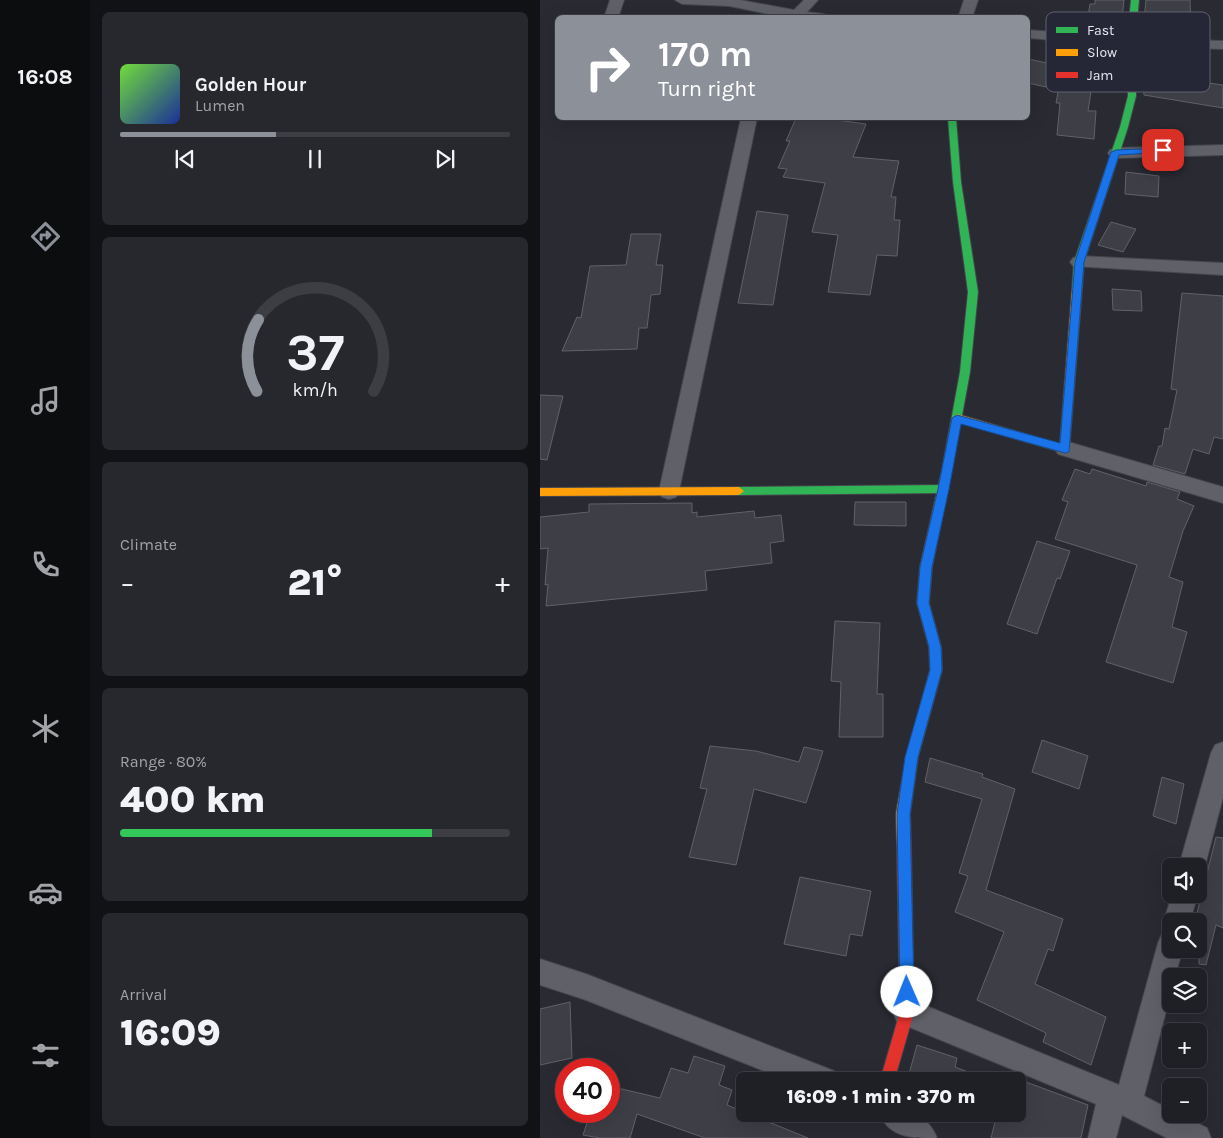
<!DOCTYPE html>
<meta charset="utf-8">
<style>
body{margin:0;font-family:Karla,sans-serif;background:#27282e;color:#f1f3f6;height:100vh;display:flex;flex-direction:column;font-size:19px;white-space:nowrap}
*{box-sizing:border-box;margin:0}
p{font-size:16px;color:#a1a3a7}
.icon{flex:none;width:28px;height:28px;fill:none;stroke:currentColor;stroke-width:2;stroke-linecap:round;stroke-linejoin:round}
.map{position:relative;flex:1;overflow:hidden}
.sheet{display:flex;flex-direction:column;gap:12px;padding:12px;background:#111215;width:450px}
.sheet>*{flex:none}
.banner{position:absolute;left:15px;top:15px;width:475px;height:105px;border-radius:8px;box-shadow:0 5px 20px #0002,0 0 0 1px #3c3e43;background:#8c9099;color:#fff;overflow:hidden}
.fabs{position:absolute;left:622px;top:858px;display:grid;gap:10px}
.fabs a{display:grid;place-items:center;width:45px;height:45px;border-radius:8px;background:#1f2026;box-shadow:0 5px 20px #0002,0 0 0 1px #3c3e43;font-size:25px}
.speed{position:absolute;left:15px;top:1058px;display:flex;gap:10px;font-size:25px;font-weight:700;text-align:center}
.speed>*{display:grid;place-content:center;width:65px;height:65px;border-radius:50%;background:#1f2026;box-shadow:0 5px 20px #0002,0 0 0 1px #3c3e43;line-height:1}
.speed .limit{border:8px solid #d22;background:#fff;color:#111}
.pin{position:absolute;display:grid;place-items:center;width:42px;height:42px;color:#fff;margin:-21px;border-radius:10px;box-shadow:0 2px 8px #0006}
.me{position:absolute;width:55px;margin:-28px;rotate:359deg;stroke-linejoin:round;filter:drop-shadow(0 0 4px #0008)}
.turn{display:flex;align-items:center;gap:18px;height:105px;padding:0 20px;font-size:22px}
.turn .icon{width:65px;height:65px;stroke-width:2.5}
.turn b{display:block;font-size:35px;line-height:42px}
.big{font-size:38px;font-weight:800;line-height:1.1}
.sheet .tile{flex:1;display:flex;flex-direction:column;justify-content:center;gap:8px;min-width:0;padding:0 18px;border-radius:8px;background:#27282e}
.sheet .dial{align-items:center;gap:0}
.dial svg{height:130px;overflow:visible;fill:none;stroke:#3c3e43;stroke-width:7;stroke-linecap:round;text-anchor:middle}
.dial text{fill:#f1f3f6;stroke:none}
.song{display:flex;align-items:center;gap:15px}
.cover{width:60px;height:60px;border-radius:8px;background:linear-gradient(135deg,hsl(100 70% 55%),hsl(230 70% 35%))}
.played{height:5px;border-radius:2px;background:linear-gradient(90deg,#8c9099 40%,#3c3e43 40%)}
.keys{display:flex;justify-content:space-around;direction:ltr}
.heat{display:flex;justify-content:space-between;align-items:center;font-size:28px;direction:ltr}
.charge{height:8px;border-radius:4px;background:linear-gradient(90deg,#34c759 80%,#3c3e43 0)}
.trip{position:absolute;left:196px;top:1072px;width:290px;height:50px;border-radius:8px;background:#1f2026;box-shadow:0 5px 20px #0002,0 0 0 1px #3c3e43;font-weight:800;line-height:50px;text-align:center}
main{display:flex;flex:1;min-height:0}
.menu{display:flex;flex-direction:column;width:90px;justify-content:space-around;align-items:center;background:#0c0d0f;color:#a1a3a7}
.menu .icon{width:35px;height:35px}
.menu .on{color:#8c9099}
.menu b{font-size:22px;color:#f1f3f6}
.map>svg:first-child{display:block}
.building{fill:#3e3f46;stroke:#616268}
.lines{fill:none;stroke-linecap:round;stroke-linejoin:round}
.street-casing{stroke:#45464d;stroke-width:2}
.fast-casing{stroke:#45464d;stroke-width:2}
.slow-casing{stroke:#45464d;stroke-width:2}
.jam-casing{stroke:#45464d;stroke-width:2}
.street{fill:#606168;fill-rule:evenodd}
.fast{fill:#30b455;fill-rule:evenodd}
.slow{fill:#ff9f0a;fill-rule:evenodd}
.jam{fill:#e5322d;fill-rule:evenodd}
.route{fill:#1a73e8;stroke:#114b97}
.key{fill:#252736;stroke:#5f616e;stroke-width:1}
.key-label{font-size:14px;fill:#e5e7f1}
</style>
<main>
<nav class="menu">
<b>16:08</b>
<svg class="icon on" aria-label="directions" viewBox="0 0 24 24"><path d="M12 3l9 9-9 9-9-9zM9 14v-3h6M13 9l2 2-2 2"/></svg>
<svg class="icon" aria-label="music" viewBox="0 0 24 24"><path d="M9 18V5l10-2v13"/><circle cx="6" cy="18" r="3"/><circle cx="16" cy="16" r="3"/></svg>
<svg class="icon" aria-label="phone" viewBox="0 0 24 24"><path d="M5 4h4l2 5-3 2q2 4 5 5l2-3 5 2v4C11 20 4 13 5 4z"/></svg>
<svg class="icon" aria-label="climate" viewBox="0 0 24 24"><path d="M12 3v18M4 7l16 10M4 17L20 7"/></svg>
<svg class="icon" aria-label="car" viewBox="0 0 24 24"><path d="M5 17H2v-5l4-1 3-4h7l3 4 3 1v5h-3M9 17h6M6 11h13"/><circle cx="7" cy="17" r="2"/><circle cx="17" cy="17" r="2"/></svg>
<svg class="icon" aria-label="filters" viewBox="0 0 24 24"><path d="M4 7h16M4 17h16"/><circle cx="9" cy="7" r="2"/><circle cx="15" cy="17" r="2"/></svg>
</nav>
<section class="sheet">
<div class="tile">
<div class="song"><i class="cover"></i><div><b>Golden Hour</b><p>Lumen</p></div></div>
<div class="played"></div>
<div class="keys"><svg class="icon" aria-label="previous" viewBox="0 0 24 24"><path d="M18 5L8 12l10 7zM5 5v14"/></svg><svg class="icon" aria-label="pause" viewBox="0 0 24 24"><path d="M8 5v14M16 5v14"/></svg><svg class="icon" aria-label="next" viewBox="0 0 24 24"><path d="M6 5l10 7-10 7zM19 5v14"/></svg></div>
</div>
<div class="tile dial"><svg viewBox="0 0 100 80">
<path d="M14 69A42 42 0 1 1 86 69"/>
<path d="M14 69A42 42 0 0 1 15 25" stroke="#8c9099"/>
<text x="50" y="56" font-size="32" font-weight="700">37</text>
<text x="50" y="72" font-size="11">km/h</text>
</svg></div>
<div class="tile"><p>Climate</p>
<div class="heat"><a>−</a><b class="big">21°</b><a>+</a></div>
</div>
<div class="tile"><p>Range · 80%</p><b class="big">400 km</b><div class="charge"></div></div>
<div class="tile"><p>Arrival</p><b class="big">16:09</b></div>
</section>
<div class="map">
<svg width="683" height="1138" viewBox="0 0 683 1138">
<rect width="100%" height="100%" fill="#292a32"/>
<g class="building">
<polygon points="555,0 584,0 581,28 579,28 579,33 546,29 550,4 555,4"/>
<polygon points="606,0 650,0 651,33 603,30"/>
<polygon points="488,59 516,65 506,87 488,83"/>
<polygon points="603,74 683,85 683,108 604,95"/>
<polygon points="520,81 552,85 548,111 556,111 554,139 517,135 520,103 516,103"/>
<polygon points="256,118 282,118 326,124 313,157 359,161 351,197 356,197 354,220 360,220 357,256 337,255 330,295 288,292 298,235 272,232 285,183 243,177 247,169 238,168 250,141 246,141"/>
<polygon points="586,172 619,176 618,197 585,194"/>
<polygon points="217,211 248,215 233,305 198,303"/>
<polygon points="571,222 596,229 583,252 558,245"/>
<polygon points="91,234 121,234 116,265 123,265 120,294 111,295 107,328 99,328 97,349 22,351 37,317 41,318 50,266 86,265"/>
<polygon points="572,289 601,291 602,311 573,310"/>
<polygon points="642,293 683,296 683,439 674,437 669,454 653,449 645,474 613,465 619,446 622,446 625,428 629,429 637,390 631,389"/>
<polygon points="0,395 23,396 7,460 0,459"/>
<polygon points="535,469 550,474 552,469 606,486 607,482 640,492 637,499 654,506 643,531 629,577 643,582 632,627 647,632 633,683 566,662 597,565 515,539 528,502 522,500"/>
<polygon points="315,502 366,502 366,526 314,525"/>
<polygon points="152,503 152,513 157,512 157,517 214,511 215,518 241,515 244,541 230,543 232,563 165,571 167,590 6,606 8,584 5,585 8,548 0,549 0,517 49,512 49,504"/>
<polygon points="497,541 530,551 520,579 517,578 497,634 467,624"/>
<polygon points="295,621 340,623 337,694 343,694 343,737 299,737 301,682 291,681"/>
<polygon points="502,740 548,756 539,789 492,772"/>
<polygon points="170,746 216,751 259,762 264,747 283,751 266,803 214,789 196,865 149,857 167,789 160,788"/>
<polygon points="390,758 443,774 442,777 475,789 446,890 523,919 513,951 508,949 495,984 566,1017 551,1065 503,1042 506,1033 437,1000 464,932 415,912 428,876 419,873 442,799 385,782"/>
<polygon points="622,777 644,784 636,824 613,816"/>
<polygon points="676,837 683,838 683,928 676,925 666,965 659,964 659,921 655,921"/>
<polygon points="260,877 331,891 322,936 310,934 306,956 244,944"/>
<polygon points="30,1002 32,1058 0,1065 0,1009"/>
<polygon points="377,1045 417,1058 415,1067 428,1072 425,1081 367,1081"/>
<polygon points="154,1056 185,1066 179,1085 192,1090 187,1105 268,1138 165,1138 97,1114 90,1138 60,1138 43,1135 51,1111 69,1111 69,1086 120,1098 131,1068 148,1073"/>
<polygon points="467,1075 548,1105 541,1138 451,1138 457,1114 478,1114 478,1081 466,1081"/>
</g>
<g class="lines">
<defs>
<g id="street">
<polygon points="70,0 84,0 78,18 64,18"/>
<polygon points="135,0 200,0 254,10 264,0 278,0 267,12 284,14 291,18 248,18 189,6 142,4"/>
<polygon points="424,0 438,0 432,18 418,18"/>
<polygon points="488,30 591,38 683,41 683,49 591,46 488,38"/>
<polygon points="201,118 217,118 139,491 136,497 129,499 122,497 119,491"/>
<polygon points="683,145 683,155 576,158 570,156 568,153 570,150 576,148"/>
<polygon points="539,256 683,263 683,275 533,266 530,262 533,258"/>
<polygon points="525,441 683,487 683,503 518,454 515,449 518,444"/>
<polygon points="683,742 683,797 665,866 659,876 659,866 639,866 671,753 675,745"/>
<polygon points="632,894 658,894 650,921 631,921 631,949 643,949 635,976 631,976 631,992 604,1096 631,1110 631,1114 639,1114 667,1128 671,1138 627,1138 582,1115 576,1138 548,1138 556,1104 357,1022 353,1012 357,1002 367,998 579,1085 618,943 622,934 629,931 624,921"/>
<polygon points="0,959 46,974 284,1067 294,1071 298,1081 249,1081 46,1000 0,985"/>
<path d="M339 1114C365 1112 386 1110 397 1138 371 1138 351 1138 339 1114Z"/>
</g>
<g id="fast">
<polygon points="591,0 599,0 595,42 596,96 588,127 544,262 542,289 537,292 532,289 534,262 580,127 588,96 587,42"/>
<polygon points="408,118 416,118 421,182 438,292 430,372 412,470 407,474 402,470 420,372 428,292 413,182"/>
<polygon points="404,485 409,489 404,493 199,495 194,491 199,487"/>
</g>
<g id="slow">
<polygon points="537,286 542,289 529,452 525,453 413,421 412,418 417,414 520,444 532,289"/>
<polygon points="407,466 412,470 392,567 389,603 401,647 402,670 378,757 370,814 371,846 369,851 364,853 359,851 357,846 356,814 366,757 390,670 389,647 377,603 380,567 402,470"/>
<polygon points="199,487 204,491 199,495 0,496 0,488"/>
</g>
<polygon id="jam" points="364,839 369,841 371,846 374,1012 354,1081 340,1081 360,1012 357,846 359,841"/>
</defs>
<use href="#street" class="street-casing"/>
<use href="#fast" class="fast-casing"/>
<use href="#slow" class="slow-casing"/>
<use href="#jam" class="jam-casing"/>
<use href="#street" class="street"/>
<use href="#fast" class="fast"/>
<use href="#slow" class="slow"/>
<use href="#jam" class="jam"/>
</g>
<polygon class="route" points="623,148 626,148 626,152 579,155 544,262 529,452 525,453 421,424 409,489 392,567 389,603 401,647 402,670 378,757 370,814 374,992 372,997 367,999 362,997 360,992 357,814 365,757 390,670 389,647 377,603 380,567 398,489 412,418 417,415 520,443 535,262 571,152 576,150"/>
<rect x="506" y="12" width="164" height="80" rx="8" class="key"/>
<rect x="516" y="27" width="22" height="6" fill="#30b455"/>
<rect x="516" y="49" width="22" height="7" fill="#ff9f0a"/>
<rect x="516" y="72" width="22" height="6" fill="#e5322d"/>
<g class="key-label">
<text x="547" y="35">Fast</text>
<text x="547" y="57">Slow</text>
<text x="547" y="80">Jam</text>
</g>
</svg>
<div class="fabs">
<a><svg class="icon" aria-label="sound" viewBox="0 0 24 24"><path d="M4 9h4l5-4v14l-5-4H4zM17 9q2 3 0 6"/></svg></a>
<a><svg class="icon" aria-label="search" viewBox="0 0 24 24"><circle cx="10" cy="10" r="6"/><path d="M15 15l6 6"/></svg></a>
<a><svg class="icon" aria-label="layers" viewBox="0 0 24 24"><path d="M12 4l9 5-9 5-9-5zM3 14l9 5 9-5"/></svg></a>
<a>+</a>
<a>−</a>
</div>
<div class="speed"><div class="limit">40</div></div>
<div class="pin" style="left:623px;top:150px;background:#d93025"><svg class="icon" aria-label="arrive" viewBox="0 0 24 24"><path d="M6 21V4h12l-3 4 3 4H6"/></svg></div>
<svg class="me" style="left:367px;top:992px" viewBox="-20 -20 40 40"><circle r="19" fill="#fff"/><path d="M0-13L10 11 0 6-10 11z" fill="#1a73e8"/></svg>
<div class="trip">16:09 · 1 min · 370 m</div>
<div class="banner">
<div class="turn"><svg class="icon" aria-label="right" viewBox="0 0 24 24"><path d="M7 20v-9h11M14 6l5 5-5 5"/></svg><div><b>170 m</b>Turn right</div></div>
</div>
</div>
</main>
